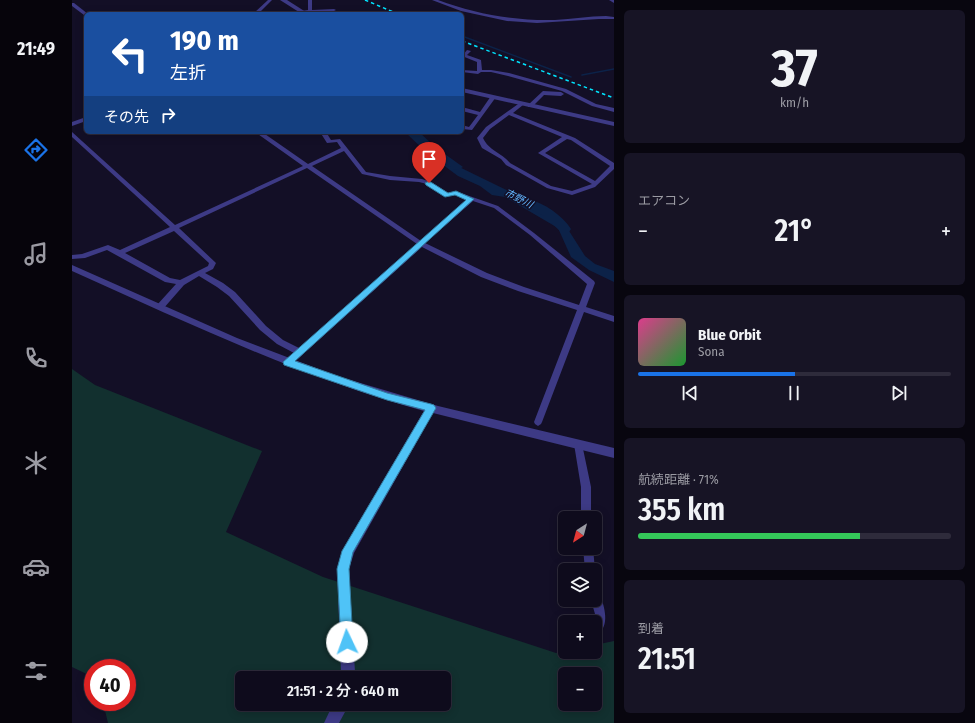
<!DOCTYPE html>
<html lang="ja">
<meta charset="utf-8">
<style>
body{margin:0;font-family:"Fira Sans Condensed","Noto Sans JP",sans-serif;background:#171425;color:#f1f3f6;height:100vh;display:flex;flex-direction:column;font-size:15px;white-space:nowrap}
*{box-sizing:border-box;margin:0}
p{font-size:13px;color:#9b9ba3}
.icon{flex:none;width:22px;height:22px;fill:none;stroke:currentColor;stroke-width:2;stroke-linecap:round;stroke-linejoin:round}
.map{position:relative;flex:1;overflow:hidden}
.sheet{display:flex;flex-direction:column;gap:10px;padding:10px;background:#08060f;width:361px}
.sheet>*{flex:none}
.guide{position:absolute;left:12px;top:12px;width:380px;height:122px;border-radius:6px;box-shadow:0 2px 10px #0003,0 0 0 1px #2e2b3b;background:#1a4fa0;color:#fff;overflow:hidden}
.needle{width:26px;rotate:216deg}
.fabs{position:absolute;left:486px;top:511px;display:grid;gap:8px}
.fabs a{display:grid;place-items:center;width:44px;height:44px;border-radius:6px;background:#0e0b1c;box-shadow:0 2px 10px #0003,0 0 0 1px #2e2b3b;font-size:20px}
.speed{position:absolute;left:12px;top:659px;display:flex;gap:8px;font-size:20px;font-weight:700;text-align:center}
.speed>*{display:grid;place-content:center;width:52px;height:52px;border-radius:50%;background:#0e0b1c;box-shadow:0 2px 10px #0003,0 0 0 1px #2e2b3b;line-height:1}
.speed .limit{border:6px solid #d22;background:#fff;color:#111}
.pin{position:absolute;display:grid;place-items:center;width:34px;height:34px;color:#fff;margin:-41px -17px;border-radius:50% 50% 50% 0;rotate:-45deg;box-shadow:0 0 4px #0007}
.pin .icon{rotate:45deg}
.me{position:absolute;width:44px;margin:-22px;rotate:357deg;stroke-linejoin:round;filter:drop-shadow(0 0 3px #0008)}
.turn{display:flex;align-items:center;gap:14px;height:84px;padding:0 20px;font-size:18px}
.turn .icon{width:52px;height:52px;stroke-width:2.5}
.turn b{display:block;font-size:28px;line-height:34px}
.then{display:flex;align-items:center;height:38px;padding:0 20px;background:#0003;gap:8px;font-size:15px}
.big{font-size:30px;font-weight:600;line-height:1.1}
.sheet .widget{flex:1;display:flex;flex-direction:column;justify-content:center;gap:6px;min-width:0;padding:0 14px;border-radius:6px;background:#171425}
.sheet .dial{align-items:center;gap:0}
.dial b{font-size:52px;line-height:1}
.song{display:flex;align-items:center;gap:12px}
.cover{width:48px;height:48px;border-radius:6px;background:linear-gradient(135deg,hsl(330 70% 55%),hsl(130 70% 35%))}
.played{height:4px;border-radius:2px;background:linear-gradient(90deg,#1a73e8 50%,#2e2b3b 50%)}
.keys{display:flex;justify-content:space-around;direction:ltr}
.heat{display:flex;justify-content:space-between;align-items:center;font-size:22px;direction:ltr}
.charge{height:6px;border-radius:3px;background:linear-gradient(90deg,#34c759 71%,#2e2b3b 0)}
.trip{position:absolute;left:163px;top:671px;width:216px;height:40px;border-radius:6px;background:#0e0b1c;box-shadow:0 2px 10px #0003,0 0 0 1px #2e2b3b;font-weight:600;line-height:40px;text-align:center}
main{display:flex;flex:1;min-height:0}
.menu{display:flex;flex-direction:column;width:72px;justify-content:space-around;align-items:center;background:#06040b;color:#9b9ba3}
.menu .icon{width:28px;height:28px}
.menu .active{color:#1a73e8}
.menu b{font-size:18px;color:#f1f3f6}
.map>svg:first-child{display:block}
.green{fill:#12302f;fill-rule:evenodd}
.water{fill:#0c2248}
.lines{fill:none;stroke-linecap:round;stroke-linejoin:round}
.stream{stroke:#0c2248;stroke-width:1.5}
.river{fill:#0c2248;fill-rule:evenodd}
.minor{fill:#3d3a85;fill-rule:evenodd}
.tertiary{fill:#3d3a85;fill-rule:evenodd}
.rail{stroke:#00e5ff;stroke-width:1.5;stroke-dasharray:3.5 3;stroke-linecap:butt}
.route{fill:#4fc3f7;stroke:#337fa1}
.labels{text-anchor:middle;stroke-width:3;stroke-linejoin:round;paint-order:stroke}
.far-water-label{font-size:10px;font-style:italic;fill:#62b6ff;stroke:#130f26}
</style>
<main>
<nav class="menu">
<b>21:49</b>
<svg class="icon active" aria-label="directions" viewBox="0 0 24 24"><path d="M12 3l9 9-9 9-9-9zM9 14v-3h6M13 9l2 2-2 2"/></svg>
<svg class="icon" aria-label="music" viewBox="0 0 24 24"><path d="M9 18V5l10-2v13"/><circle cx="6" cy="18" r="3"/><circle cx="16" cy="16" r="3"/></svg>
<svg class="icon" aria-label="phone" viewBox="0 0 24 24"><path d="M5 4h4l2 5-3 2q2 4 5 5l2-3 5 2v4C11 20 4 13 5 4z"/></svg>
<svg class="icon" aria-label="climate" viewBox="0 0 24 24"><path d="M12 3v18M4 7l16 10M4 17L20 7"/></svg>
<svg class="icon" aria-label="car" viewBox="0 0 24 24"><path d="M5 17H2v-5l4-1 3-4h7l3 4 3 1v5h-3M9 17h6M6 11h13"/><circle cx="7" cy="17" r="2"/><circle cx="17" cy="17" r="2"/></svg>
<svg class="icon" aria-label="filters" viewBox="0 0 24 24"><path d="M4 7h16M4 17h16"/><circle cx="9" cy="7" r="2"/><circle cx="15" cy="17" r="2"/></svg>
</nav>
<div class="map">
<svg width="542" height="723" viewBox="0 0 542 723">
<rect width="100%" height="100%" fill="#130f26"/>
<path class="green" d="M0 369 23 385 190 451 154 532 251 577 484 653 493 651 523 652V645L542 641V723H36L31 702H55V668H21V677L0 667ZM493 674H523V704H493ZM170 678H372V704H170Z"/>
<polygon class="water" points="333,132 343,132 361,152 379,163 465,205 492,223 513,256 523,264 542,271 542,282 517,270 499,257 486,228 433,197 420,195 408,186 386,176 355,153"/>
<g class="lines">
<g class="stream">
<polyline points="390,36 499,77"/>
<polyline points="510,75 542,69"/>
</g>
<g class="river">
<polygon points="336,132 347,132 363,147 391,167 385,170 381,169 355,151"/>
<path d="M456 199C472 203 490 215 499 229L497 232H489L472 216 452 206 450 203 452 200Z"/>
</g>
<g class="minor">
<polygon points="196,0 200,0 186,14 181,14"/>
<polygon points="236,0 240,0 240,10 262,9 264,10 262,11 229,13 229,11 236,10"/>
<path d="M360 0H366C404 14 442 21 483 20 500 19 517 16 534 16L542 17V19H527L465 23 435 21 389 11Z"/>
<polygon points="0,3 2,3 16,14 12,15 0,6"/>
<polygon points="395,50 399,51 395,55 409,60 410,70 419,70 437,73 494,89 524,104 542,108 542,112 520,106 490,91 436,76 419,72 409,72 406,74 390,72 390,70 405,71 405,62 390,56"/>
<polygon points="471,91 489,92 492,94 489,96 472,95 460,107 456,107 456,105"/>
<polygon points="419,96 424,97 400,130 390,129 390,125 397,127 406,115 390,111 390,107 408,112"/>
<path d="M449 102 451 103V105L441 113 503 138 542 163V169L523 187 500 195 475 188 434 165 429 159 410 148 405 138 414 127ZM437 115 490 137 466 153 520 184 500 191 479 186 438 163C429 152 417 151 411 138L418 129ZM495 139 499 140 538 166 523 181 473 153Z"/>
<path d="M0 132 103 225 231 166 183 132H190L236 164 269 148 265 142 255 143 248 132H254L259 140 268 139 294 172 318 176 350 179 359 182 376 193 386 192 426 206 462 233 522 281 523 283 514 307 542 316V322L512 312 470 422 469 424 466 426 463 424 462 422 505 310 446 291 409 277 350 247 219 365H213L212 363 222 353 205 344 188 330 157 296 145 287 127 276 112 285 91 309 88 310 84 307 85 305 104 284 93 282 35 250 13 258 0 259V255L10 254 36 245 48 250 98 227 0 137ZM272 151 290 174 318 180 347 182 355 184 373 196 384 195 395 199 349 241 240 166ZM235 168 345 244 227 348 211 340 194 326 163 292 151 283 133 273 141 269 144 263 107 228ZM401 201 422 208 458 235 515 284 507 305 452 287 415 273 353 243ZM102 231 137 263 136 266 108 280 98 278 53 253Z"/>
<polygon points="506,440 509,441 510,444 519,487 519,518 509,518 509,487 502,444 503,441"/>
<polygon points="511,548 521,548 523,570 513,570"/>
<path d="M523 591 527 592C532 605 540 628 523 635V614L519 600H523Z"/>
</g>
<g class="tertiary">
<polygon points="208,0 215,0 237,14 230,14"/>
<polygon points="537,0 542,0 542,3"/>
<polygon points="390,88 542,122 542,126 390,92"/>
<polygon points="14,117 14,121 0,126 0,122"/>
<path d="M0 265 165 338 265 376 366 406 542 448V458L361 413 282 553 277 569 283 672 282 678H268L269 672 265 569 270 551 352 411C229 377 116 323 0 271Z"/>
<polygon points="261,704 275,704 273,712 267,723 252,723"/>
</g>
<g class="rail">
<polyline points="293,0 326,14"/>
<polyline points="390,41 542,98"/>
</g>
</g>
<polygon class="route" points="357,181 376,193 384,191 402,199 223,361 315,393 359,404 362,405 364,408 281,552 277,569 281,642 279,647 275,649 270,647 269,642 265,569 270,551 353,410 315,400 212,365 211,362 394,200 383,195 373,197 354,185 353,183"/>
<g class="labels">
<g class="far-water-label">
<text transform="translate(447 198) rotate(27)" y="4">市野川</text>
</g>
</g>
</svg>
<div class="fabs">
<a><svg class="needle" viewBox="-14 -14 28 28"><path d="M0-13l5 13h-10z" fill="#e53935"/><path d="M0 13l5-13h-10z" fill="#9b9ba3"/></svg></a>
<a><svg class="icon" aria-label="layers" viewBox="0 0 24 24"><path d="M12 4l9 5-9 5-9-5zM3 14l9 5 9-5"/></svg></a>
<a>+</a>
<a>−</a>
</div>
<div class="speed"><div class="limit">40</div></div>
<div class="pin" style="left:357px;top:183px;background:#d93025"><svg class="icon" aria-label="arrive" viewBox="0 0 24 24"><path d="M6 21V4h12l-3 4 3 4H6"/></svg></div>
<svg class="me" style="left:275px;top:642px" viewBox="-20 -20 40 40"><circle r="19" fill="#fff"/><path d="M0-13L10 11 0 6-10 11z" fill="#4fc3f7"/></svg>
<div class="trip">21:51 · 2 分 · 640 m</div>
<div class="guide">
<div class="turn"><svg class="icon" aria-label="left" viewBox="0 0 24 24"><path d="M17 20v-9H6M10 6l-5 5 5 5"/></svg><div><b>190 m</b>左折</div></div>
<div class="then">その先<svg class="icon" aria-label="right" viewBox="0 0 24 24"><path d="M7 20v-9h11M14 6l5 5-5 5"/></svg></div>
</div>
</div>
<section class="sheet">
<div class="widget dial"><b>37</b><p>km/h</p></div>
<div class="widget"><p>エアコン</p>
<div class="heat"><a>−</a><b class="big">21°</b><a>+</a></div>
</div>
<div class="widget">
<div class="song"><i class="cover"></i><div><b>Blue Orbit</b><p>Sona</p></div></div>
<div class="played"></div>
<div class="keys"><svg class="icon" aria-label="previous" viewBox="0 0 24 24"><path d="M18 5L8 12l10 7zM5 5v14"/></svg><svg class="icon" aria-label="pause" viewBox="0 0 24 24"><path d="M8 5v14M16 5v14"/></svg><svg class="icon" aria-label="next" viewBox="0 0 24 24"><path d="M6 5l10 7-10 7zM19 5v14"/></svg></div>
</div>
<div class="widget"><p>航続距離 · 71%</p><b class="big">355 km</b><div class="charge"></div></div>
<div class="widget"><p>到着</p><b class="big">21:51</b></div>
</section>
</main>
